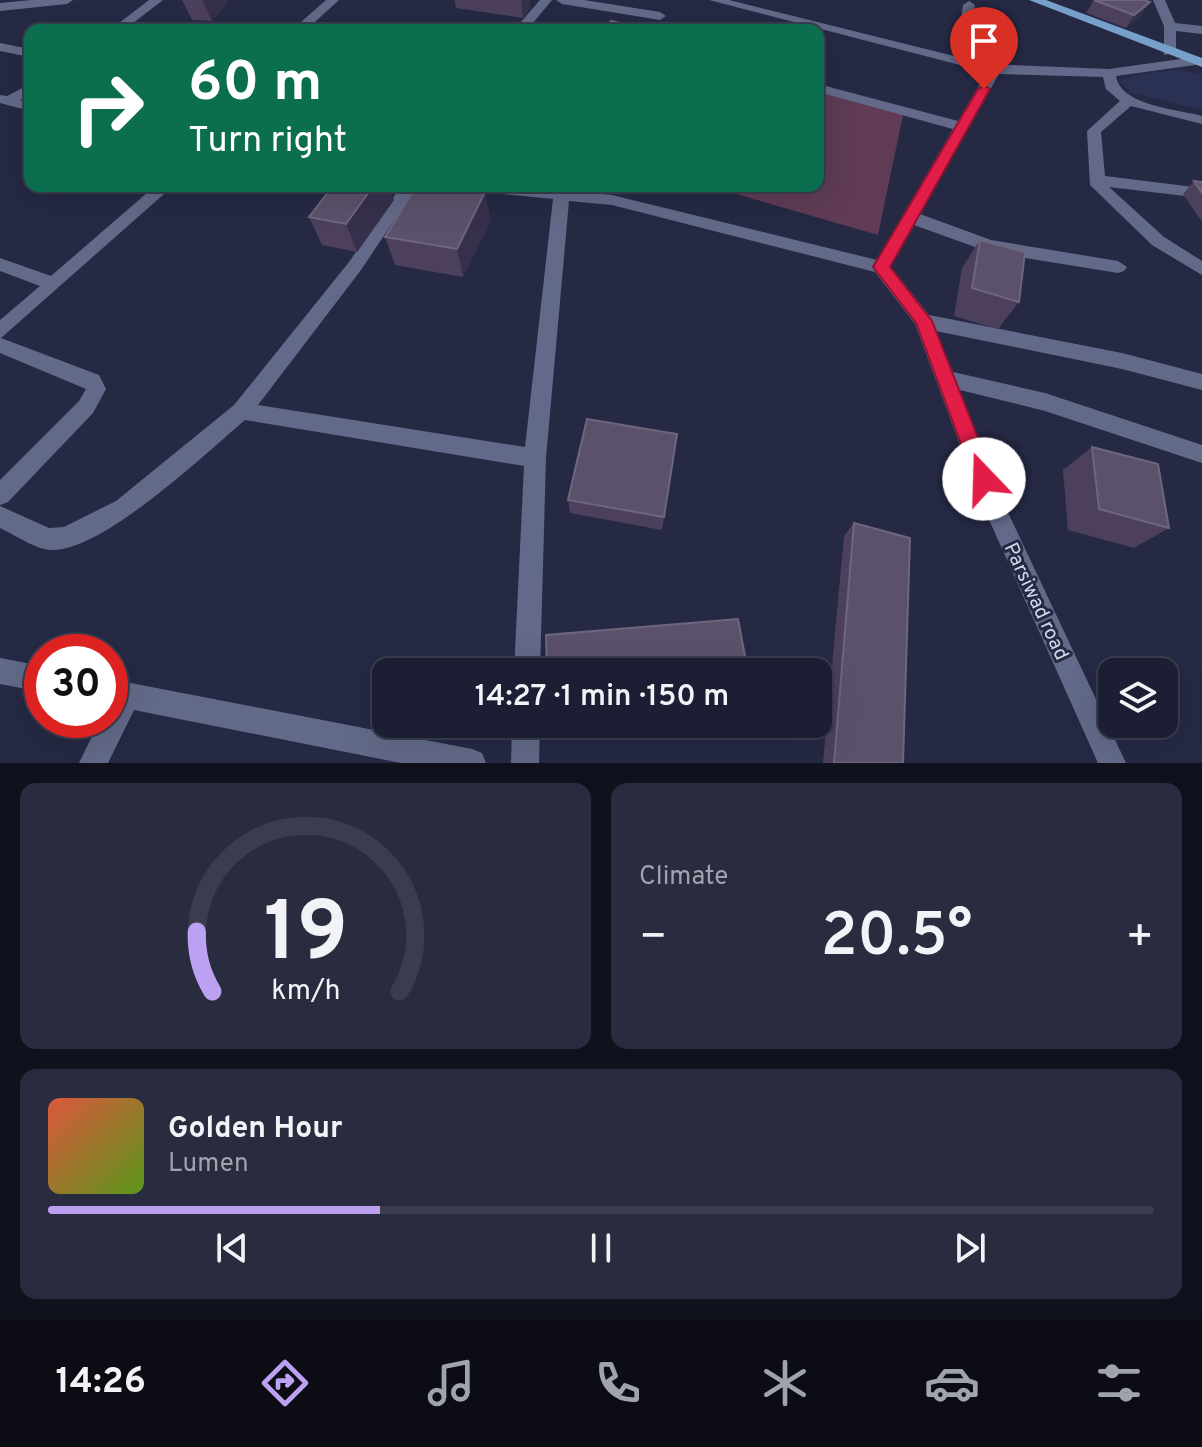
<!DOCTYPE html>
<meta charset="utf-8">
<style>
body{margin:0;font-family:Overpass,sans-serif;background:#292c3f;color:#f1f3f6;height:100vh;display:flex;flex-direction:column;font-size:30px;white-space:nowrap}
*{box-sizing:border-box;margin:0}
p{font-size:26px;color:#a0a2ac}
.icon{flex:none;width:44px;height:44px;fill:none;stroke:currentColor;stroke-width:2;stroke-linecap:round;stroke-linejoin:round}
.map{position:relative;height:763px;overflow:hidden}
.drawer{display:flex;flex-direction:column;gap:20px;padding:20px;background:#0f111c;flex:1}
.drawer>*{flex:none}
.hud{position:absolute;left:24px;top:24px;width:800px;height:168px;border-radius:16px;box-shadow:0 8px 32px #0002,0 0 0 2px #3a3d4e;background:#0b6e4f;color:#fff;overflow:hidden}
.tools{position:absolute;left:1098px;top:658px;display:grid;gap:16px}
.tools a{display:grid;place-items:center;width:80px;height:80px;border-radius:16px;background:#1c1f33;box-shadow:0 8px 32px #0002,0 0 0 2px #3a3d4e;font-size:40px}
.speed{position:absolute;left:24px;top:634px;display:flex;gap:16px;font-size:40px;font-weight:700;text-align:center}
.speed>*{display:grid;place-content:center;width:104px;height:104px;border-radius:50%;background:#1c1f33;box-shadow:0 8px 32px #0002,0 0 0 2px #3a3d4e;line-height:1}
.speed .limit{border:12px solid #d22;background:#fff;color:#111}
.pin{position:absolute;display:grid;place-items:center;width:68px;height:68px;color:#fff;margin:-82px -34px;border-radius:50% 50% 50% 0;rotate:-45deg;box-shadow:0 0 8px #0007}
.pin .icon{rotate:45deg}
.me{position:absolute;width:88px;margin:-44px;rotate:339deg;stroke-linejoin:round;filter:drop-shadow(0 0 6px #0008)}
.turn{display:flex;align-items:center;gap:28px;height:168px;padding:0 32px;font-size:36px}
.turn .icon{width:104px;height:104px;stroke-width:2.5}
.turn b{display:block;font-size:56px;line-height:68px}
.big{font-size:60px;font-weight:600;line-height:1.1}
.drawer .widget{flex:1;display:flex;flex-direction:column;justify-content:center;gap:12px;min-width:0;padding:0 28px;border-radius:16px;background:#292c3f}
.drawer .dial{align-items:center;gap:0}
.dial svg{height:208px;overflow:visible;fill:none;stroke:#3a3d4e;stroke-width:7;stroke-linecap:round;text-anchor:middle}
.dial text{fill:#f1f3f6;stroke:none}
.song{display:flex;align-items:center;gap:24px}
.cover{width:96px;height:96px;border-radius:12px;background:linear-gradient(135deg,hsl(10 70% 55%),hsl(90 70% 35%))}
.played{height:8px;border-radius:4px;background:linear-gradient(90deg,#bca0f2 30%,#3a3d4e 30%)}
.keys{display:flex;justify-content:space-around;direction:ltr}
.heat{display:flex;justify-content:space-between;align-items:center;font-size:44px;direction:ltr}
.drawer .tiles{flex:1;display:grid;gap:20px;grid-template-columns:1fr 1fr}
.widget:last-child{grid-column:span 2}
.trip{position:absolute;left:372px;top:658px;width:460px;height:80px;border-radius:16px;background:#1c1f33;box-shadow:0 8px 32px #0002,0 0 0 2px #3a3d4e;font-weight:600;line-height:80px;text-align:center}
.tab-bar{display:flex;height:128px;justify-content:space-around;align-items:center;background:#0b0c14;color:#a0a2ac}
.tab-bar .icon{width:56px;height:56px}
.tab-bar .selected{color:#bca0f2}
.tab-bar b{font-size:36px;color:#f1f3f6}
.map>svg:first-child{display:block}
.built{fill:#2b3152}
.green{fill:#5f3b55}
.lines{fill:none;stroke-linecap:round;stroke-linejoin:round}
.minor{fill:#636a89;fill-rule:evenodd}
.major{fill:#769fca;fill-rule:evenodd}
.wall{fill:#4d405c}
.shaded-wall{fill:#37304c}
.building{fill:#5c516b;stroke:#6e667f;stroke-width:2}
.route{fill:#e11d48;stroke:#92132f;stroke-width:2}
.labels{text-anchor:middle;stroke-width:6;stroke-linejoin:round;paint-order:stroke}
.street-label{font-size:20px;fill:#d4d8ea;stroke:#252944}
</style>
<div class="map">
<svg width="1202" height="763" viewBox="0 0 1202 763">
<rect width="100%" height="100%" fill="#252944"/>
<polygon class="built" points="1182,70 1202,74 1202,110 1131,93 1119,81 1144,73"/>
<polygon class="green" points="818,92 903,115 878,235 733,193 735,186 818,186"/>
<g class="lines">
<g class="minor">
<polygon points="32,0 73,0 67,4 0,11 0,3"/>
<polygon points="149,0 163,0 124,30 110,30"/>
<polygon points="326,0 339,0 306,30 292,30"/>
<polygon points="540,0 552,0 527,30 514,30"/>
<polygon points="556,0 584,0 660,12 666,16 660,20 562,4"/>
<path d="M709 0H729L970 60 958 39 963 5 969 1 975 5 970 39 986 64 1109 69 1195 57 1202 61 1195 65 1116 76C1121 106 1177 109 1202 116V124L1131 106 1101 132 1105 176 1202 188V198L1109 187 1164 237 1202 261V275L1152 245 1090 185 1087 131 1120 101 1106 89 1103 77 999 74 920 214 991 240 1118 261 1127 267 1124 271 1118 273 989 252 914 225 890 266 929 315 1122 353 1202 374V390L1122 369 936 331 953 372 1045 393 1202 445V463L1045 411 960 390 1003 502 1126 763H1098L982 504 915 324 875 272 612 205 569 201 546 458 540 672H514L524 466 245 420C205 454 102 552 51 550 35 549 15 535 0 528V506L49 528 64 527 116 501 234 405 349 262 401 186H417L361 270 258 405 525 447 553 199 473 191 465 186H525L612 195 877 260 953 129 818 92V84L958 121 987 72Z"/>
<polygon points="1153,0 1165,0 1175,23 1202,26 1202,34 1176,31 1176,52 1164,55 1164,26"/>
<polygon points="0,43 30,49 30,57 0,51"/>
<polygon points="30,84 30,94 20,100 30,103 30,111 0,103 0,95 7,96"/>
<polygon points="155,186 173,186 1,338 99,375 106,389 93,413 8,502 0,505 0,480 79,401 86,389 0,353 0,320 40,286 0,271 0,258 51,276"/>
<polygon points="0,658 42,666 42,692 0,684"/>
<polygon points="110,679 472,749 482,753 486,763 401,763 134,710 108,763 79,763 100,720 110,720"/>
<polygon points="512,724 540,724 539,763 511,763"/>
</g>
<polygon class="major" points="1029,0 1046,0 1202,58 1202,67"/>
</g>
<g class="wall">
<polygon points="182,0 227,0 228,2 212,21 192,20"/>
<polygon points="455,0 521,0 531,6 523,18 456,8"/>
<polygon points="1094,0 1142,14 1126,28 1086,13"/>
<polygon points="1194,181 1202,182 1202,222 1183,194"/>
<polygon points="101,186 127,186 117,194 104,190"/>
<polygon points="671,186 735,186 733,193"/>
<polygon points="394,200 357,252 322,245 309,217"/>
<polygon points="491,220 463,277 395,265 385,237"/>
<polygon points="980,240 1019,302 998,329 954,316 962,268"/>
<polygon points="1092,447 1169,528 1134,548 1068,530 1063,470"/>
<polygon points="568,500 664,517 662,530 570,513"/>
<polygon points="854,523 903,763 823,763 844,536"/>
</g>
<g class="shaded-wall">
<polygon points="202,0 227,0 228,2 212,21"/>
<polygon points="521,0 530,0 531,6 523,18"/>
<polygon points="1150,2 1142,14 1126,28 1134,15"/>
<polygon points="111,186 127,186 117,194"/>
<polygon points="373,186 389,186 394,200 357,252 346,224"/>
<polygon points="485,192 491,220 463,277 457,249"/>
</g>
<g class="building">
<polygon points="1094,0 1144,0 1150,2 1134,15"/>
<polygon points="611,21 652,30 603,30"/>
<polygon points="1194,181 1202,182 1202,193"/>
<polygon points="333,186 373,186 346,224 309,217"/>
<polygon points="416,186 450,186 485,192 457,249 385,237"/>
<polygon points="980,240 1025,252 1019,302 972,288"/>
<polygon points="587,419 677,434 664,517 568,500"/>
<polygon points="1092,447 1158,464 1169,528 1099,509"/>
<polygon points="854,523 910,538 903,763 834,763"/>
<polygon points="738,619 748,672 547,672 546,635"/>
</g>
<polygon class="route" points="984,85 990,89 890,267 932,321 994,479 991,486 984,488 977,486 974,479 916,323 873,267 978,89"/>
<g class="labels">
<g class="street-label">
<text transform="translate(1037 601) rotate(65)" y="7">Parsiwad road</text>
</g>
</g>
</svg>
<div class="tools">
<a><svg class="icon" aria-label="layers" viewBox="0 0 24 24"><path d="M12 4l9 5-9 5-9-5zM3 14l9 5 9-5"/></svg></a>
</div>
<div class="speed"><div class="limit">30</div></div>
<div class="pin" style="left:984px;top:89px;background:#d93025"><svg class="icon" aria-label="arrive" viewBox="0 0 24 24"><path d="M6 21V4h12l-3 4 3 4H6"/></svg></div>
<svg class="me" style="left:984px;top:479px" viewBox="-20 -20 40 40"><circle r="19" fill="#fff"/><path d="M0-13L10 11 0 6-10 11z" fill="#e11d48"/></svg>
<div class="trip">14:27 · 1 min · 150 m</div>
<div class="hud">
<div class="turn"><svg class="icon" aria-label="right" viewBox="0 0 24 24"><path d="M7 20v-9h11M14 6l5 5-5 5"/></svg><div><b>60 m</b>Turn right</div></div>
</div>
</div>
<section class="drawer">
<div class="tiles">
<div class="widget dial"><svg viewBox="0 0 100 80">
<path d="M14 69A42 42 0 1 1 86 69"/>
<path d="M14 69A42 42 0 0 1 8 46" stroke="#bca0f2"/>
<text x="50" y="56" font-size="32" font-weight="700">19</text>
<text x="50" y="72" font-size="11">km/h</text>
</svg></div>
<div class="widget"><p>Climate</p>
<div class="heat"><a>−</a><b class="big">20.5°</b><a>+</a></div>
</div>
<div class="widget">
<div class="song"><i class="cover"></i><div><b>Golden Hour</b><p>Lumen</p></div></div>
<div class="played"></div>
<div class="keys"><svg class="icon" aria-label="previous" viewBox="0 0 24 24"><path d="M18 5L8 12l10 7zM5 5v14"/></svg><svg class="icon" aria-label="pause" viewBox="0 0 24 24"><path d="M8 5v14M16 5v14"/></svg><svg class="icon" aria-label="next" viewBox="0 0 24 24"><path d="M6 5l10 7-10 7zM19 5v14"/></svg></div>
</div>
</div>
</section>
<nav class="tab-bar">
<b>14:26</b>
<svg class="icon selected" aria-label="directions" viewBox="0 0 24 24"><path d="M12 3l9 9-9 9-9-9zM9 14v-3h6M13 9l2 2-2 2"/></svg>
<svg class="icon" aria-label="music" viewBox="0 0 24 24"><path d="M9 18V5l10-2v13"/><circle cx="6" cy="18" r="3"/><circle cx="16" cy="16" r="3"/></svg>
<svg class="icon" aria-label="phone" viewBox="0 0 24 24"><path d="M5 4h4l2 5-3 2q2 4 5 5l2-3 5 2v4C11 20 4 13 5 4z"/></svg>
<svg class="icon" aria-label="climate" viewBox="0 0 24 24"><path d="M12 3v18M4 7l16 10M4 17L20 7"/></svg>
<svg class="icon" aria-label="car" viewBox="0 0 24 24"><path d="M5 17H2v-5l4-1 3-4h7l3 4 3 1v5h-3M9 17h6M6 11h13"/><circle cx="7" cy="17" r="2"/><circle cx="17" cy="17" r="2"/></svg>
<svg class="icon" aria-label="filters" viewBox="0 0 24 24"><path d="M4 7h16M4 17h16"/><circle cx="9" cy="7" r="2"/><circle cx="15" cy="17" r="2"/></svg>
</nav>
